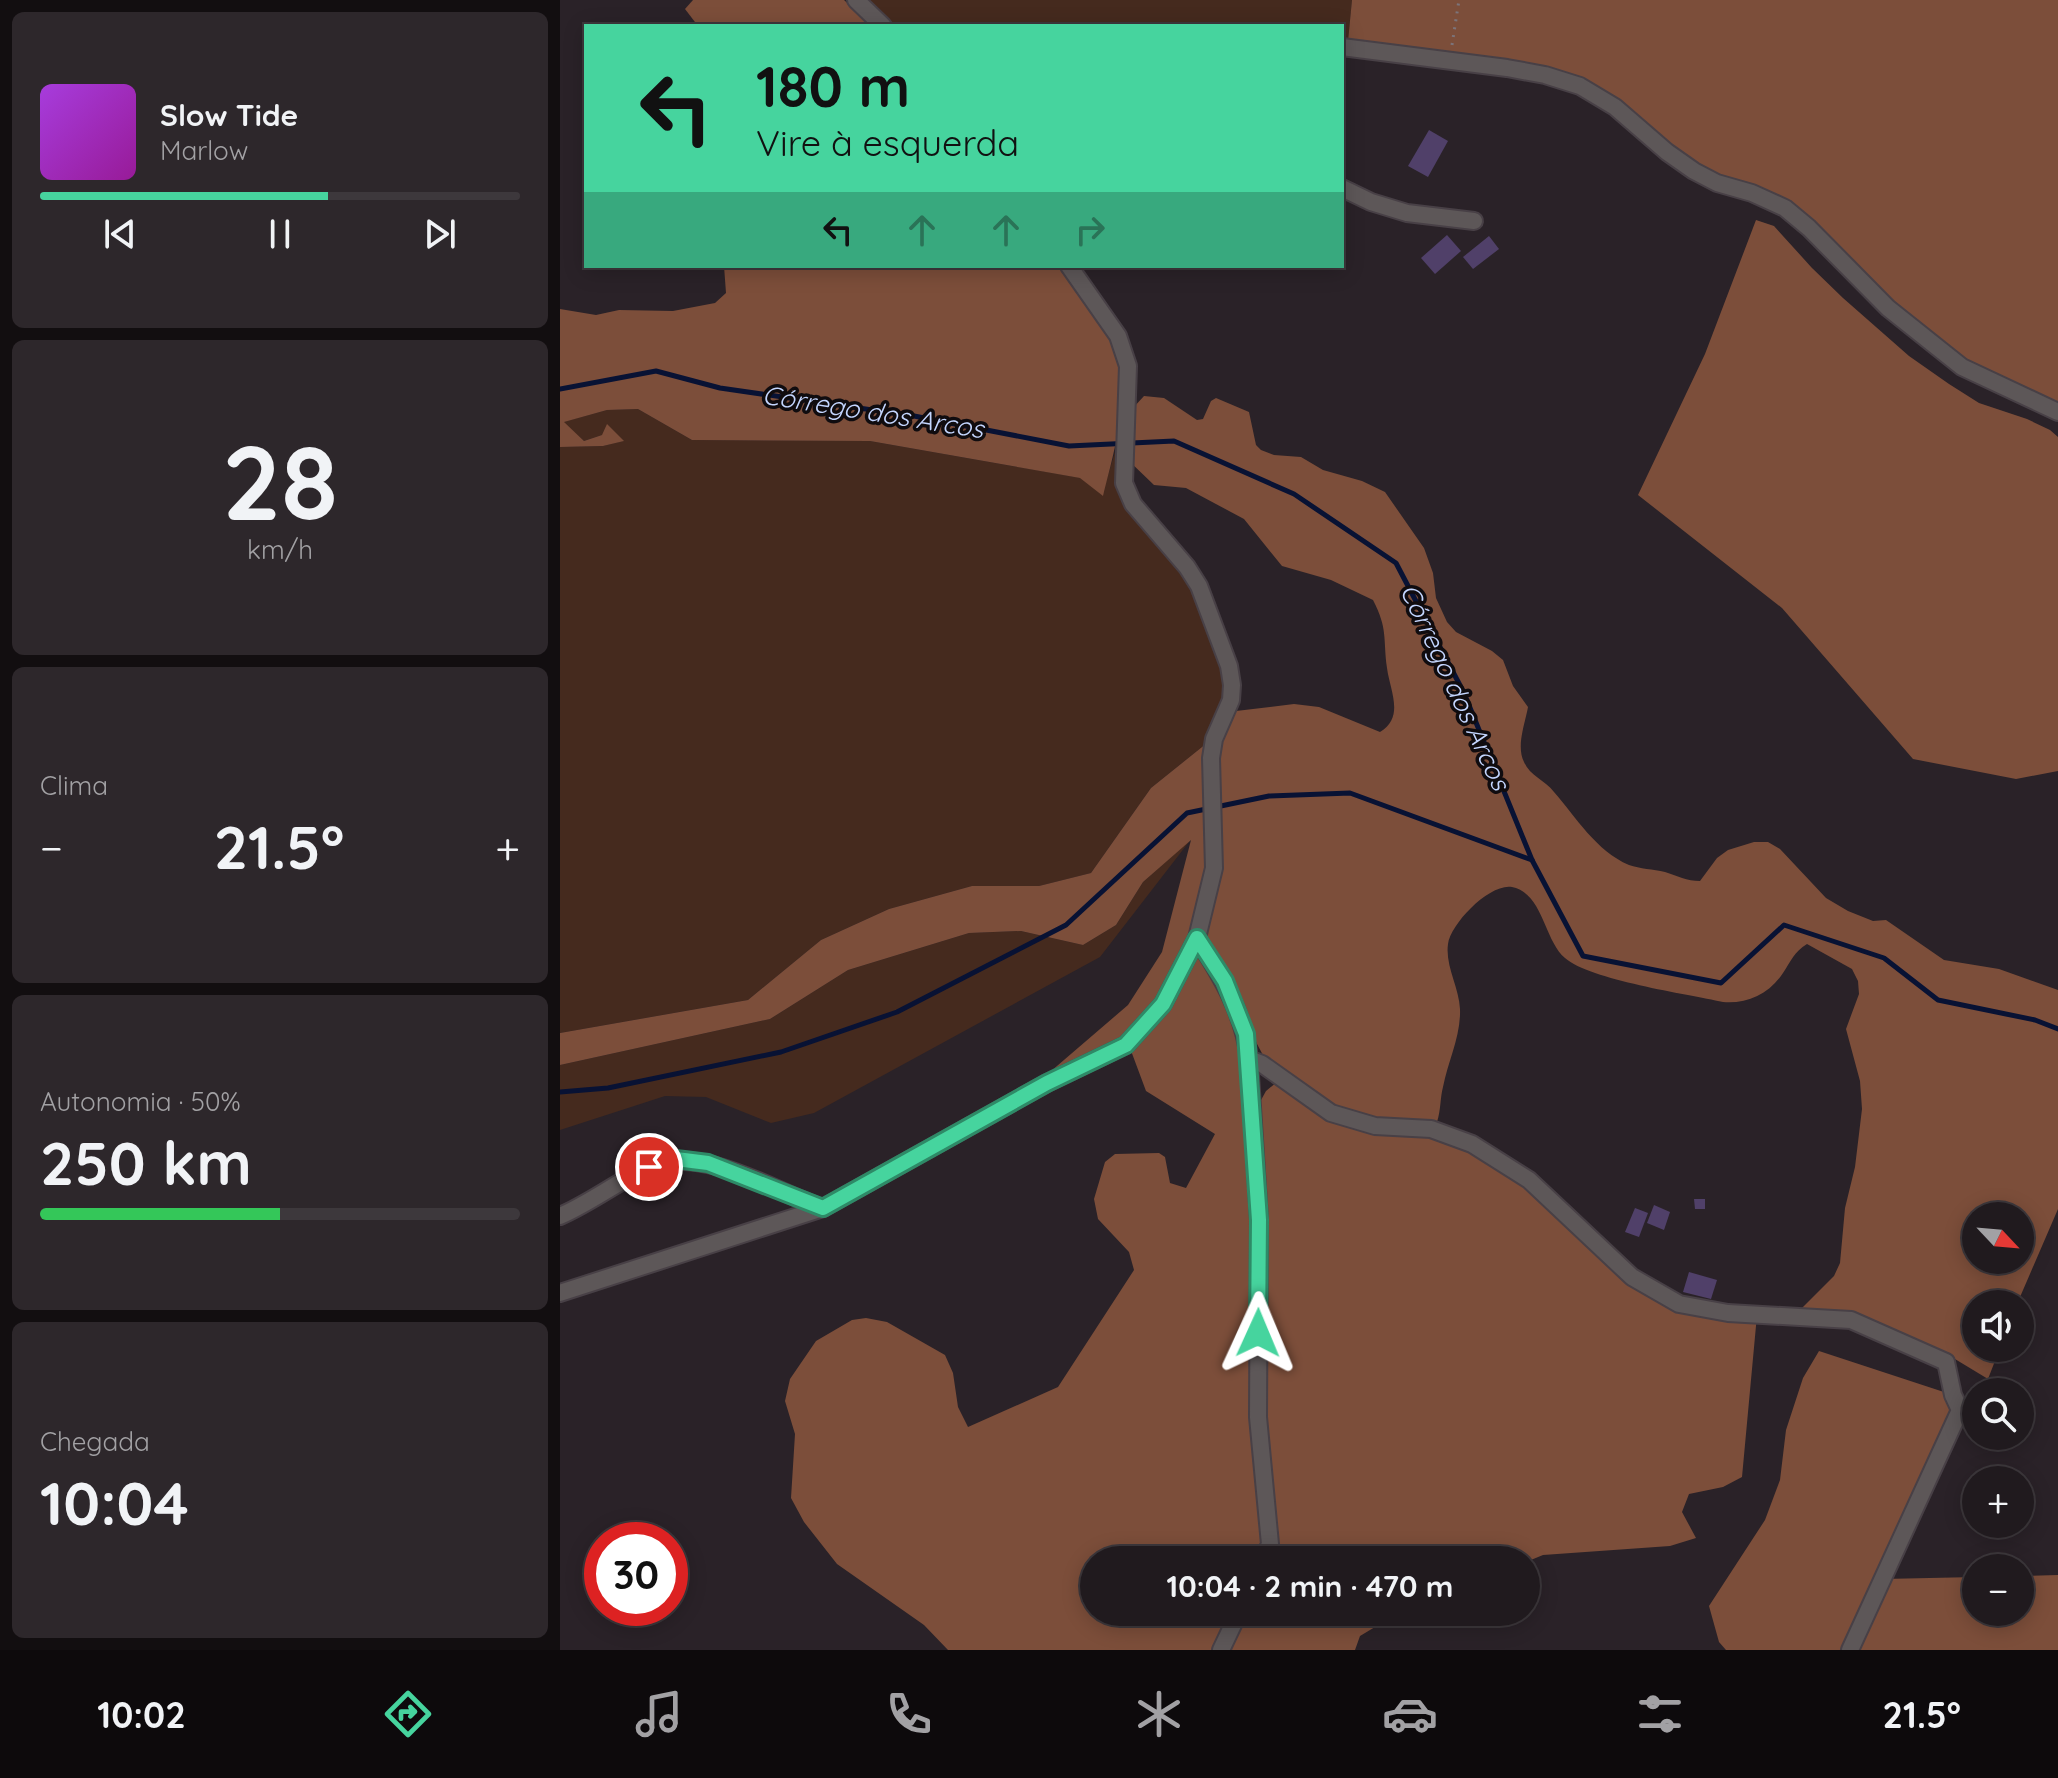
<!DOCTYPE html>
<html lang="pt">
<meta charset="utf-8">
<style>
body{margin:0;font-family:Quicksand,sans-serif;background:#2d272b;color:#f1f3f6;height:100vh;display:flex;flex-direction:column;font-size:30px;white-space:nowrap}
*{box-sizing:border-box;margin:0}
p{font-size:26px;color:#a2a1a4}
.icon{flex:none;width:44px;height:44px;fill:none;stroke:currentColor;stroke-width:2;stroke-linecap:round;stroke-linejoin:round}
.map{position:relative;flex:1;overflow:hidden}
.details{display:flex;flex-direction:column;gap:12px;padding:12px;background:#120e10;width:560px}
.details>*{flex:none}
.hud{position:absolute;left:24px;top:24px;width:760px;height:244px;border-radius:0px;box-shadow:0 4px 20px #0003,0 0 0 2px #3d383c;background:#46d49e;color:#111;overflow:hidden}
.needle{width:52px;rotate:116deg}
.tools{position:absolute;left:1402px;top:1202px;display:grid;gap:16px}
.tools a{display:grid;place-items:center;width:72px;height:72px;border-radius:50%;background:#201a1e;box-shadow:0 4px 20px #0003,0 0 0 2px #3d383c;font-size:40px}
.speed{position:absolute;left:24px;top:1522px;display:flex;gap:16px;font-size:40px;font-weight:700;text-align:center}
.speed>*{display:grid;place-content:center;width:104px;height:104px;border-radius:50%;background:#201a1e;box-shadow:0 4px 20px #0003,0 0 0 2px #3d383c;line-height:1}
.speed .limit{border:12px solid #d22;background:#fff;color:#111}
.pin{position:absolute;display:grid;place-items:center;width:68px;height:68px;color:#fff;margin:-34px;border:4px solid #fff;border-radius:50%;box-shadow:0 2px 8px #0007}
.me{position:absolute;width:88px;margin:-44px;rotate:1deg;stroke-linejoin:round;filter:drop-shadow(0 0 6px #0008)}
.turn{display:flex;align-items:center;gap:28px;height:168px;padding:0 40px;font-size:36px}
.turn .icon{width:104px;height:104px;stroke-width:2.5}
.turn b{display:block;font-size:56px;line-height:68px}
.lanes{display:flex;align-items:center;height:76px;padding:0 40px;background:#0003;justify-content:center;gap:40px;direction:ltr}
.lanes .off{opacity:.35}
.big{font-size:60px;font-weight:800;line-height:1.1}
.details .tile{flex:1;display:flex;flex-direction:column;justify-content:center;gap:12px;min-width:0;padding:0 28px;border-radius:12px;background:#2d272b}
.details .dial{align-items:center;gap:0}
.dial b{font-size:104px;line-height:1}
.song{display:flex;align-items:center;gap:24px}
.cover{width:96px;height:96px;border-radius:12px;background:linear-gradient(135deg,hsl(280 70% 55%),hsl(300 70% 35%))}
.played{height:8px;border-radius:4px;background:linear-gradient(90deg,#46d49e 60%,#3d383c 60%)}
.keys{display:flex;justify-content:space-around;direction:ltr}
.heat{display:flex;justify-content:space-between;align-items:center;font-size:44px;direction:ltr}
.charge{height:12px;border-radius:6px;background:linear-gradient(90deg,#34c759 50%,#3d383c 0)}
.trip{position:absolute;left:520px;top:1546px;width:460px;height:80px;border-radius:40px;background:#201a1e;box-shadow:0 4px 20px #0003,0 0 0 2px #3d383c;font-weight:800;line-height:80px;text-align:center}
.tab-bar{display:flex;height:128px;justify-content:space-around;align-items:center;background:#0d0a0c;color:#a2a1a4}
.tab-bar .icon{width:56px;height:56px}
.tab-bar .on{color:#46d49e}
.tab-bar b{font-size:36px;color:#f1f3f6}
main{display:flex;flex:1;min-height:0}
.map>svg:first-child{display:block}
.green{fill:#452a1e}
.forest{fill:#7c4e3a;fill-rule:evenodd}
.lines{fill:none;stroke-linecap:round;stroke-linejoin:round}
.stream{stroke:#081234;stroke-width:5}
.building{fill:#504069}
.minor-casing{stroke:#484046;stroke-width:20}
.path{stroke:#7c747a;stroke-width:3;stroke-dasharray:2 6;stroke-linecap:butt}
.minor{stroke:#5d5758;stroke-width:16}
.route-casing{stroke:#2e8a67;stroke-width:20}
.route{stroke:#46d49e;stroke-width:14}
.labels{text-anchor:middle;stroke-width:7;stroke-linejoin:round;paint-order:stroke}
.water-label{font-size:26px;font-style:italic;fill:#c4d6ff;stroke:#100c0f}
</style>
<main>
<section class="details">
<div class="tile">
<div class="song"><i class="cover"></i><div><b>Slow Tide</b><p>Marlow</p></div></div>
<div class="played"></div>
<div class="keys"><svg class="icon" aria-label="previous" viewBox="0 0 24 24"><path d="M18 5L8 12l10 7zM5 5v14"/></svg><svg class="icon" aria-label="pause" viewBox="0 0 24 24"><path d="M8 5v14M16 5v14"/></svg><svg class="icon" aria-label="next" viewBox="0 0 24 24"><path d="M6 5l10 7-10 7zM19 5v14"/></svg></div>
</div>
<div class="tile dial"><b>28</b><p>km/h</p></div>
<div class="tile"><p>Clima</p>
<div class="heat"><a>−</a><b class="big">21.5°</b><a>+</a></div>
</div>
<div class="tile"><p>Autonomia · 50%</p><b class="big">250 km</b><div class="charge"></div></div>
<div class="tile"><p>Chegada</p><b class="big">10:04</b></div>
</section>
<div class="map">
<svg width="1498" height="1650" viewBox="0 0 1498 1650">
<rect width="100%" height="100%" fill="#2a2228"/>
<g class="green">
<polygon points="303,0 792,0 788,41 782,40 782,26 331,26"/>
<polygon points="78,409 132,440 310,441 521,478 542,495 555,452 561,491 624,574 644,611 669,682 664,701 647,743 591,788 531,873 479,886 412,886 329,909 261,940 188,1000 0,1033 0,447 43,446 63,441 42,435 24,441 3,422 47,410"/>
<polygon points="632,838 540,957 254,1113 211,1123 146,1097 105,1096 0,1130 0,1065 210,1019 288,970 409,933 461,931 523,945 556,925 583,882"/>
</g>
<g class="forest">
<polygon points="133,0 284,0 312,26 138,26 125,9"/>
<polygon points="792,0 1498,0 1498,407 1407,360 1324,293 1261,230 1151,174 1112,150 1025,82 788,41"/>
<polygon points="1196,220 1214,226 1252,268 1283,298 1349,356 1389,384 1419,403 1467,419 1490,430 1498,437 1498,771 1456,779 1353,759 1222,608 1078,495 1145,354"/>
<path d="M164 266H501C517 289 537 313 550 338 574 385 555 448 543 496L520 478 310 441 132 440 78 409 47 410 4 422 24 441 42 435 47 424 64 441 43 446 0 447V309L36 315 59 310 113 311 155 303 166 293Z"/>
<path d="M584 396 604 398 637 420 643 419 651 401 656 398 689 412 696 445 701 450 714 455 741 457 763 470 802 481 825 492 864 548 873 573 876 598 887 622 896 632 932 651 943 660 953 686 968 707C965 724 956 746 964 762 970 776 985 780 994 792 1016 817 1036 851 1069 865 1080 869 1093 869 1105 872 1117 876 1127 881 1140 881L1157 858 1168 850 1194 842H1208L1220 849 1266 898 1288 911 1313 921 1326 920 1384 960 1439 969 1498 990V1209L1457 1304H1416V1348H1440L1428 1379 1390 1356 1294 1313 1241 1309 1274 1276 1280 1263 1285 1208 1295 1167 1302 1109 1300 1081 1286 1029 1299 994 1298 981 1292 969 1247 944C1234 952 1231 961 1223 973 1209 994 1187 1004 1163 1002 1127 994 1030 980 1005 958 984 940 983 893 952 887 930 883 891 923 888 944 885 966 899 987 900 1009 901 1036 888 1061 883 1087 880 1098 881 1110 877 1122L819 1121 774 1106 705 1059 641 938 658 744 676 711 734 704 759 707 820 732C845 717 830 691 827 668 823 638 828 629 813 600L771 580 722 566 684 519 626 488 594 485 568 460 573 408ZM1416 1216H1460V1260H1416Z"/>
<polygon points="647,743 648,866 634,932 599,1003 563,1043 483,1078 568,1005 602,952 631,840 583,882 556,925 523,945 461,931 409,933 288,970 210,1019 0,1065 0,1033 188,1000 261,940 329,909 412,886 479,886 531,873 591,788"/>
<polygon points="638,947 654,965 680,1040 692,1221 691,1419 701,1542 693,1560 534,1560 534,1612 671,1612 655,1650 388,1650 364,1625 277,1564 244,1522 231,1498 235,1434 225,1401 230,1379 256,1341 292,1320 306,1318 327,1322 385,1355 393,1373 398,1407 408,1427 498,1387 574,1270 569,1252 538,1219 534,1199 545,1162 555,1154 599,1153 605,1157 610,1183 626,1188 655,1134 586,1091 570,1048"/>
<polygon points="717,1082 771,1113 912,1144 1119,1304 1197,1315 1182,1477 1163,1487 1129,1494 1122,1512 1136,1538 1110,1546 983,1555 966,1562 709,1560 695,1111 706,1091"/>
<polygon points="1259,1351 1393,1395 1400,1410 1323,1579 1416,1577 1416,1612 1460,1612 1460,1576 1498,1575 1498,1650 1166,1650 1159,1642 1149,1606 1205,1520 1220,1480 1226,1430 1243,1378"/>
<polygon points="686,1612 840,1612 800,1636 795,1650 669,1650"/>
</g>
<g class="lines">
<g class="stream">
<polyline points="0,389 96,371 160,388 354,416 509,446 614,441 734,494 836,563 904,693 972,860 1023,956 1161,983 1224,925 1324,958 1378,1000 1475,1020 1498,1029"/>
<polyline points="0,1092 48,1088 221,1052 337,1012 506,925 627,813 709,796 790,793 972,860"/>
</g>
</g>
<g class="building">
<polygon points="869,130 888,141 868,177 848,166"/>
<polygon points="887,235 901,251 875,274 861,258"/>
<polygon points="929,236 939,249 913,269 903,257"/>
<polygon points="1134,1199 1145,1199 1145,1209 1135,1209"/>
<polygon points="1094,1205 1110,1212 1104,1230 1087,1223"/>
<polygon points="1075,1208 1088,1213 1079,1237 1065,1232"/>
<polygon points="1129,1272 1157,1280 1151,1299 1123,1292"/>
</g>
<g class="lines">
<defs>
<g id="minor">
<polyline points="296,0 323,26"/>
<polyline points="782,47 947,68 985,75 1020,86 1055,107 1107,152 1134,171 1157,183 1192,193 1225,208 1249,228 1328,308 1402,367 1498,412"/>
<polyline points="782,188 811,202 847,213 914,221"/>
<path d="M509 266 558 336 568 366 564 483 573 504 627 567 639 586 669 666 672 685 671 700 654 739 651 758 654 868 637 938C661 976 684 1013 689 1059L699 1220 698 1417 710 1544 703 1560"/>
<polyline points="689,1059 702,1064 771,1113 815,1126 871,1129 912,1144 969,1180 1072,1277 1119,1304 1168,1313 1291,1320 1386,1362 1393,1395 1400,1410 1290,1650"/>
<path d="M0 1216C30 1203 57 1182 87 1168 141 1143 212 1191 263 1208"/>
<polyline points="0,1293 263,1208 487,1083 566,1045 603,1004 637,938"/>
<polyline points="661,1650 679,1612"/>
</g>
</defs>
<use href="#minor" class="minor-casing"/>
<polyline class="path" points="892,45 899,0"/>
<use href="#minor" class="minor"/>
</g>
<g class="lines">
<defs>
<polyline id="route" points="89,1167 116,1159 148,1163 263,1208 487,1083 566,1045 603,1004 637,938 665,981 686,1034 699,1220 698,1333"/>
</defs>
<use href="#route" class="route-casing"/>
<use href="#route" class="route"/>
</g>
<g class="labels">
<g class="water-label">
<text transform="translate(313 412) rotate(9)" y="9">Córrego dos Arcos</text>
<text transform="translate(895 687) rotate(65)" y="9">Córrego dos Arcos</text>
</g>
</g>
</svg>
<div class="tools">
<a><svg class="needle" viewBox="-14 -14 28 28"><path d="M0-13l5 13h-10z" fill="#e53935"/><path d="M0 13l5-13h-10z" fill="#a2a1a4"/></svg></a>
<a><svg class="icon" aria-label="sound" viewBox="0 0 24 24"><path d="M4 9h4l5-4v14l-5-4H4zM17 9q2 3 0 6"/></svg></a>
<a><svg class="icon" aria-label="search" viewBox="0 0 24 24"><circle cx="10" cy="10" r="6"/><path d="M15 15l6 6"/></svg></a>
<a>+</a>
<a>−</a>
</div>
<div class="speed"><div class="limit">30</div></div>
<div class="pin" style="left:89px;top:1167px;background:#d93025"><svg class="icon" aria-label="arrive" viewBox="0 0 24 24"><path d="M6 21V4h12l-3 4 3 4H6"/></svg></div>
<svg class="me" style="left:698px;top:1333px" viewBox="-20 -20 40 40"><path d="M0-17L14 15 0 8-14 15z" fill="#46d49e" stroke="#fff" stroke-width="4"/></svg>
<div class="trip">10:04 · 2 min · 470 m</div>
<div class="hud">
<div class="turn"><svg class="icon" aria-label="left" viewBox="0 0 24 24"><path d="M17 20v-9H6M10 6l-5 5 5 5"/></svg><div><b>180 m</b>Vire à esquerda</div></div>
<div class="lanes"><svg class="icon" aria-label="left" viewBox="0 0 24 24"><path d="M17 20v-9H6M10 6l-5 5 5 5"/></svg><svg class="icon off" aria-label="ahead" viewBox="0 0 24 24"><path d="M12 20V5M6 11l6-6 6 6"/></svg><svg class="icon off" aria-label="ahead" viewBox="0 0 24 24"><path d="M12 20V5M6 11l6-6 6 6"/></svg><svg class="icon off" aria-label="right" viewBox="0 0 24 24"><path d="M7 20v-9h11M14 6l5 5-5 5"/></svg></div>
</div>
</div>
</main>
<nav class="tab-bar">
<b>10:02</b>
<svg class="icon on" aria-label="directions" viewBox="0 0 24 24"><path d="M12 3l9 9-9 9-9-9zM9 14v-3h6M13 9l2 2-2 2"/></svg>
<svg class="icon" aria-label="music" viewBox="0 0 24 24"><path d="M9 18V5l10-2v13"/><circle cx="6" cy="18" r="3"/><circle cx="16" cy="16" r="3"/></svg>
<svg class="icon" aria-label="phone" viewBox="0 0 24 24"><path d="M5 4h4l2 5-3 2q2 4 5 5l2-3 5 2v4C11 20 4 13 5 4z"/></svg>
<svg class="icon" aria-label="climate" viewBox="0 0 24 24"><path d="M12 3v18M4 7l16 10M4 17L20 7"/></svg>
<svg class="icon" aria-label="car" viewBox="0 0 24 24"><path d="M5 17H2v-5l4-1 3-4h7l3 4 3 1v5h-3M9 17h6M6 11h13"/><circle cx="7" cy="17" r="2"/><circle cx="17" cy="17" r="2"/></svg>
<svg class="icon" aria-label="filters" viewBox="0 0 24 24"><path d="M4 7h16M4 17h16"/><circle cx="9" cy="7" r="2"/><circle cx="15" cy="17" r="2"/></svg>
<b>21.5°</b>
</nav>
